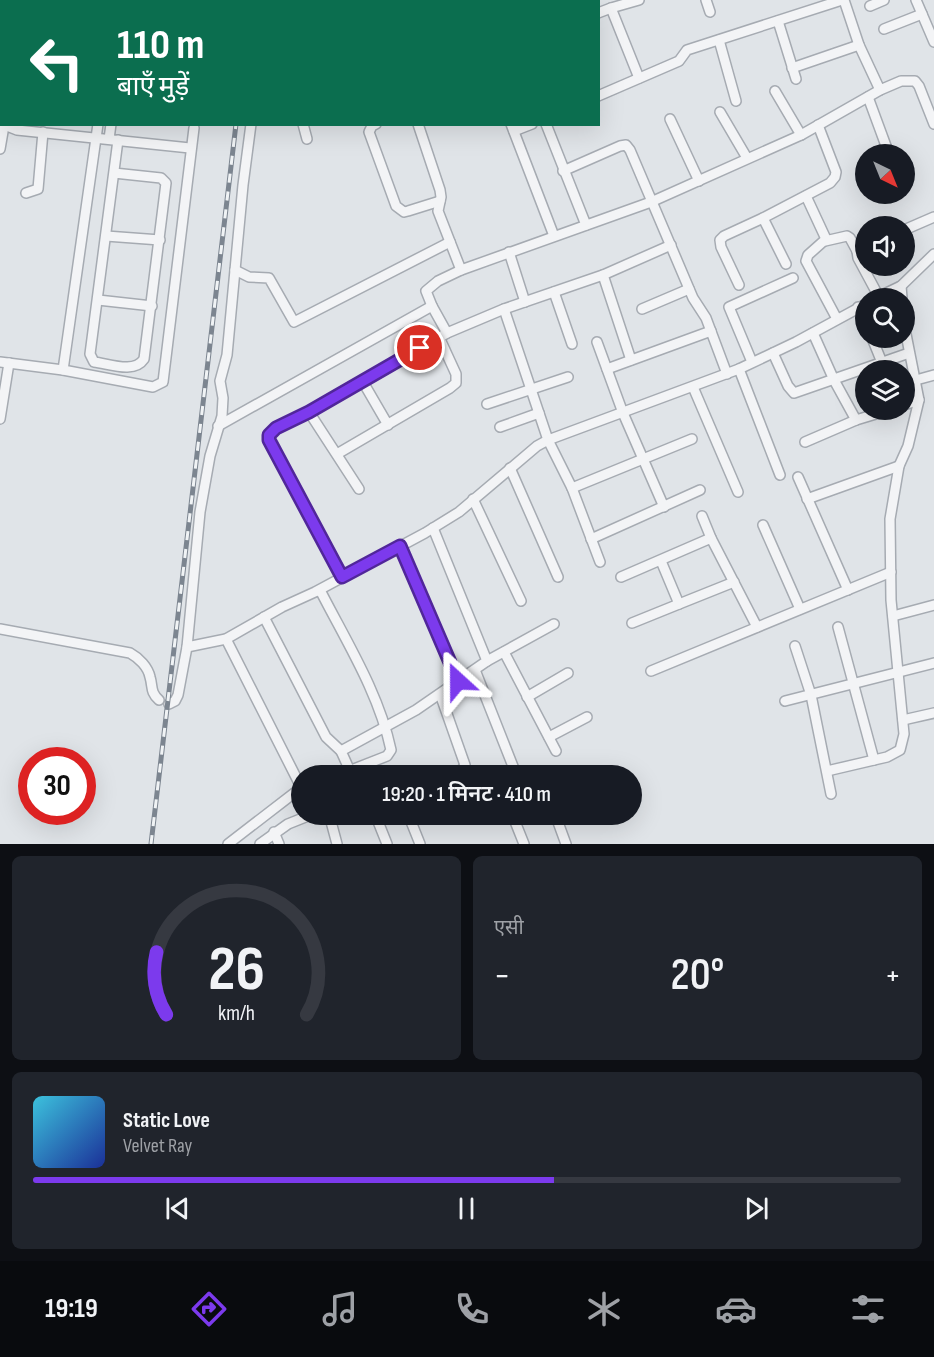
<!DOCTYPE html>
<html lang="hi">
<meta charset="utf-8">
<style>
body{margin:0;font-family:"Sofia Sans Condensed","Noto Sans Devanagari",sans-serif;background:#20242c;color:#f1f3f6;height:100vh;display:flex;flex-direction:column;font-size:22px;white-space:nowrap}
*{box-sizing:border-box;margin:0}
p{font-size:20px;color:#9ea1a6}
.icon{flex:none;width:33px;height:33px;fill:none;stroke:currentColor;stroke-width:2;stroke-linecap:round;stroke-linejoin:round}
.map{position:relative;height:844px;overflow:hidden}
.details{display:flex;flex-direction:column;gap:12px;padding:12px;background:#0d0f14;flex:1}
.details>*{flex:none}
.top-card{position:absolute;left:0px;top:0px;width:600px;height:126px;box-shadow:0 6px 24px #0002;background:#0b6e4f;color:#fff;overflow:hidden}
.needle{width:39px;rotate:137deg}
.fabs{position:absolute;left:855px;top:144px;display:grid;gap:12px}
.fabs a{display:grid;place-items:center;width:60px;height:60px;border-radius:50%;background:#171b24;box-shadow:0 6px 24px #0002;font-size:30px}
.speed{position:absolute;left:18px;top:747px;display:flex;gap:12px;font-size:30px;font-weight:700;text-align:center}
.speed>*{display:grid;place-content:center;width:78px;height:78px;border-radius:50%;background:#171b24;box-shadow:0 6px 24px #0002;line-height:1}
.speed .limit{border:9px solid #d22;background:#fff;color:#111}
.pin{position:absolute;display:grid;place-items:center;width:51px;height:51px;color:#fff;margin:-26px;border:3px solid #fff;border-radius:50%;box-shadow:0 2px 6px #0007}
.me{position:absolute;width:66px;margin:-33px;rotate:336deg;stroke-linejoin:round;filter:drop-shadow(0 0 4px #0008)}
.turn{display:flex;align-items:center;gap:21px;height:126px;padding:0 18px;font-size:27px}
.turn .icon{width:78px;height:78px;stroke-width:2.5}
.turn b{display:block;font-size:42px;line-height:51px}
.big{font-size:45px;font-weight:600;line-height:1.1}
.details .card{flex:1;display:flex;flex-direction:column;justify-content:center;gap:9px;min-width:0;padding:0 21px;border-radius:9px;background:#20242c}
.details .dial{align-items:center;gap:0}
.dial svg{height:156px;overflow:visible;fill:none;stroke:#363941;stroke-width:7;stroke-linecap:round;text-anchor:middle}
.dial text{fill:#f1f3f6;stroke:none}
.song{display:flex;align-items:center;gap:18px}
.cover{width:72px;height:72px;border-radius:9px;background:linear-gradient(135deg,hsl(190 70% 55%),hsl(230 70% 35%))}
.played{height:6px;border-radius:3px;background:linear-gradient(90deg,#7c3aed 60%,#363941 60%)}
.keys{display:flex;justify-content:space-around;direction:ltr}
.heat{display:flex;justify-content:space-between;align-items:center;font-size:33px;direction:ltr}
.details .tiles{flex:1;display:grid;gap:12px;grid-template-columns:1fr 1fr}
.card:last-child{grid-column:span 2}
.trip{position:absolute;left:291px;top:765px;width:351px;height:60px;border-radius:30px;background:#171b24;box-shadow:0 6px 24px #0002;font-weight:600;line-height:60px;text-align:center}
.tabs{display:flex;height:96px;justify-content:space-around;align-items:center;background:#090b0e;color:#9ea1a6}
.tabs .icon{width:42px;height:42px}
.tabs .on{color:#7c3aed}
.tabs b{font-size:27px;color:#f1f3f6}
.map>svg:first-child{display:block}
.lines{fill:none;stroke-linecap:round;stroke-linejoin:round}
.street-casing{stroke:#a6abb2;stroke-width:12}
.street{stroke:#f3f4f6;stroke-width:9}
.rail-casing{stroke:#7c8590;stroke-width:5}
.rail{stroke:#f0f3f5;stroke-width:3;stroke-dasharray:9;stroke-linecap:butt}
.route-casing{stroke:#51269a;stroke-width:15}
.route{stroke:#7c3aed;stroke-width:10}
</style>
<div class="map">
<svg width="934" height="844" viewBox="0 0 934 844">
<rect width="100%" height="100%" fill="#e0e4e8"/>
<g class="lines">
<defs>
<g id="street">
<polyline points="38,0 40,2"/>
<polyline points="326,0 327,2"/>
<polyline points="380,0 380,2"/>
<polyline points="430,0 431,2"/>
<polyline points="504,0 505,2"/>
<polyline points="537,0 537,2"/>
<polyline points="593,0 594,2"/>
<polyline points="706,0 710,12"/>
<polyline points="844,0 859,45 880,90"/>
<polyline points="916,0 934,42"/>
<polyline points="62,2 62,0"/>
<polyline points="113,2 113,0"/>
<polyline points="125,2 125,0"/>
<polyline points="186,2 187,0"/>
<polyline points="305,2 307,0"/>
<polyline points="444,2 449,0"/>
<polyline points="870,6 884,0"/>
<polyline points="598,13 611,8"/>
<polyline points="778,21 796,79"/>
<polyline points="884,29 922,14"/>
<polyline points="0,33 2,34"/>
<polyline points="719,40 736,101"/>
<polyline points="792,68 859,45"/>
<polyline points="639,78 611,8 639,0"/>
<polyline points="775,91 801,135"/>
<polyline points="598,96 679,61 687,50 842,0"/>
<polyline points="868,97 889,154"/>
<polyline points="720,112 747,158"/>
<polyline points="670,119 699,181"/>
<polyline points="2,124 17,130 190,148"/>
<polyline points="303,124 307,139"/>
<polyline points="376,124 372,126 369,132 396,206 404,212 408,211 440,201"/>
<polyline points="418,124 440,190 441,197 438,211 461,270"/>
<polyline points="511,124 554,236"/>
<polyline points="546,124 586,225"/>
<polyline points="514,131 532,124"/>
<polyline points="109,139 111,124"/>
<polyline points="0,149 4,126"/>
<polyline points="563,171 620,146 626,145 630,150 693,298 706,318 727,374"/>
<path d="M114 173 161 178 166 183 144 359C134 374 110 364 94 362L90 354 118 140"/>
<polyline points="26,193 38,189 43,132"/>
<polyline points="806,196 826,239 808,255 806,261 837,319"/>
<polyline points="763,218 786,264"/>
<polyline points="904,230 934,217"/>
<polyline points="106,236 160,240"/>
<polyline points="825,241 847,236 850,238 857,251"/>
<polyline points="866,247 857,251 858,258 879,297"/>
<polyline points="509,252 525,302"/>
<polyline points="235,270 249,277 269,278 294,322 450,242"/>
<polyline points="603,275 631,360"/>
<polyline points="739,285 721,247 720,240 724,236 763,218 830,183 835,177 836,172 818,125"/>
<polyline points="901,286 902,298"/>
<polyline points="554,292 572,344"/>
<polyline points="876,298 901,286 934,254"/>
<polyline points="98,300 152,306"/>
<polyline points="858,307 866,324"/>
<polyline points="504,309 548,440 572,488 600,562"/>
<polyline points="642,309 689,289"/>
<polyline points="447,333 432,306 426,291 438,281 461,270 651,202 801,135 880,90 901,81 915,81 919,86 934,124"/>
<polyline points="813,333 834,380 856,420"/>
<polyline points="872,338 885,370"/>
<polyline points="597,342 623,413 664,507"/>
<polyline points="773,353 788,386 794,393 909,353"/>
<polyline points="0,362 63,370 153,387 163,382 194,128"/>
<polyline points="752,362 729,307 793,278"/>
<polyline points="607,369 711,331"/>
<polyline points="739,369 780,475"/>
<polyline points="63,370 98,124"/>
<polyline points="916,380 934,375"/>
<polyline points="363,382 388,425"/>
<polyline points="693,387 738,492"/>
<polyline points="487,404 568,377"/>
<polyline points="904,405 919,400"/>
<polyline points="309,412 359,489"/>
<polyline points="0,419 9,363"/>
<polyline points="218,426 432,306"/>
<polyline points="500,427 539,413"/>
<polyline points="805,442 856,420 889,410"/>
<polyline points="337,454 450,388 456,383 456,374 439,337"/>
<polyline points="510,468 558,577"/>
<polyline points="798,477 848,590"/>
<polyline points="572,488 692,439"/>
<polyline points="473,499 521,601"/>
<polyline points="807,499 899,466"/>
<polyline points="702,516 711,538"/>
<polyline points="763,525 800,609"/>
<polyline points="433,528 487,661 458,681"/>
<polyline points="591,539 700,490"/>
<polyline points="342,577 269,440 269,435 271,432 363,382 447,333 504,309 603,275 671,245"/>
<polyline points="621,577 711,538 757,627"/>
<path d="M320 590C346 641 379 693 391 750L387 756 336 776"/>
<polyline points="679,604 734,582"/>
<polyline points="893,616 934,605"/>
<polyline points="264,617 326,737 341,751"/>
<polyline points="632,623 679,604 661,561"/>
<polyline points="838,627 874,760"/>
<path d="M0 629 130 653C139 658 148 667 150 677 153 687 150 692 159 700"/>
<polyline points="226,639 301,787"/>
<polyline points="795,646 811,695 831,794"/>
<polyline points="187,647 226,639 282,607 315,592 425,533 459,512 537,446 548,440 739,369 796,342 866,304"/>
<polyline points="504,652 556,751"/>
<polyline points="487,661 554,624"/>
<polyline points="475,670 516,774"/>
<polyline points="651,671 891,572"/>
<polyline points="440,694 465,765 460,772 453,776"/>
<polyline points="527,697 568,673"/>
<polyline points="785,701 934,663"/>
<polyline points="169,704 175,701 178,695 187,647 200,512 210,456 222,416 223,398 220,381 227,355 243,185 251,124"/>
<polyline points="903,720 934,713"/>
<polyline points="549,737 587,717"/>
<polyline points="350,771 341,751 416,710 458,681 400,546"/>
<polyline points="827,771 887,757 900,750 904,734 891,600 890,519 899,466 908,446 919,400 904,324"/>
<polyline points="329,814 337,844"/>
<polyline points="375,814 387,844"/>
<polyline points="408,814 420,844"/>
<polyline points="512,814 524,844"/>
<polyline points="555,814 566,844"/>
<polyline points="274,832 279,844"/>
<polyline points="228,844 302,787"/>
<polyline points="260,844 288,824 313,814"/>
</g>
</defs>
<use href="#street" class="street-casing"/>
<use href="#street" class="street"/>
<defs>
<g id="rail">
<polyline points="250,2 251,0"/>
<polyline points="151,844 236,124"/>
</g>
</defs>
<use href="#rail" class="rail-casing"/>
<use href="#rail" class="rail"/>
</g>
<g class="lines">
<defs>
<polyline id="route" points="420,348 309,412 276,428 269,435 269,440 342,577 400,546 458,681"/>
</defs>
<use href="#route" class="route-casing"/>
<use href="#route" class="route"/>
</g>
</svg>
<div class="fabs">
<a><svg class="needle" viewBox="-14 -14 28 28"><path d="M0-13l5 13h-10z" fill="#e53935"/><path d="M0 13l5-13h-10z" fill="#9ea1a6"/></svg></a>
<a><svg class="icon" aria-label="sound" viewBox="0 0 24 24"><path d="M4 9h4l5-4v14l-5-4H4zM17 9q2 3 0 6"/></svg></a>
<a><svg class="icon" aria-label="search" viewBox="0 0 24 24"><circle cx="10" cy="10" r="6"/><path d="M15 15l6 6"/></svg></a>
<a><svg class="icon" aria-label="layers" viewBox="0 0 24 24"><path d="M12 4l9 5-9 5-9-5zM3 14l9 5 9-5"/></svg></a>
</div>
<div class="speed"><div class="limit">30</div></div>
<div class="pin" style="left:420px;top:348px;background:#d93025"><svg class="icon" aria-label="arrive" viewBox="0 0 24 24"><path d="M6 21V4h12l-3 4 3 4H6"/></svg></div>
<svg class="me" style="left:458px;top:681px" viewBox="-20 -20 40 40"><path d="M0-17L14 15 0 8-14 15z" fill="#7c3aed" stroke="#fff" stroke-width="4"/></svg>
<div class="trip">19:20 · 1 मिनट · 410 m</div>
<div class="top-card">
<div class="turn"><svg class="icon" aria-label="left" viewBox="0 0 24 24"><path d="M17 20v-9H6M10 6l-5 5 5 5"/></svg><div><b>110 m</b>बाएँ मुड़ें</div></div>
</div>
</div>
<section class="details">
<div class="tiles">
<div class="card dial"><svg viewBox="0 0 100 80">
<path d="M14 69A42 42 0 1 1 86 69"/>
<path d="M14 69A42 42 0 0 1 9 37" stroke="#7c3aed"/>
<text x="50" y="56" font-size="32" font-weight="700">26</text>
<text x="50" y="72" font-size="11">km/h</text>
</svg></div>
<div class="card"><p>एसी</p>
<div class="heat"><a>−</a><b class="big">20°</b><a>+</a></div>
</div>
<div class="card">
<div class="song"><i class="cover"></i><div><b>Static Love</b><p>Velvet Ray</p></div></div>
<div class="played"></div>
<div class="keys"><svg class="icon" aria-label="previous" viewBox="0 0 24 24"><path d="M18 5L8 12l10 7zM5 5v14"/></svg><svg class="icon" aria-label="pause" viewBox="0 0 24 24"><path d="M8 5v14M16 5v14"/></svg><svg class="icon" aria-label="next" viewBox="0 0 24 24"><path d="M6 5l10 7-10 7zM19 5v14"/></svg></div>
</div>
</div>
</section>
<nav class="tabs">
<b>19:19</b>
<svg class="icon on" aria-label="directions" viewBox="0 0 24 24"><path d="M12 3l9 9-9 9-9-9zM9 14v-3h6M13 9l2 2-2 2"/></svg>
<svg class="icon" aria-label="music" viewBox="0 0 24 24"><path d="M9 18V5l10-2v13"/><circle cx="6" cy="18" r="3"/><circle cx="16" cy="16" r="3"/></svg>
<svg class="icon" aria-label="phone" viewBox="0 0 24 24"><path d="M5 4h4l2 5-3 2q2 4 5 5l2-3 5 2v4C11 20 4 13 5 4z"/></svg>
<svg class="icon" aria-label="climate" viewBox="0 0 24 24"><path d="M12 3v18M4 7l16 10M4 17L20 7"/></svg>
<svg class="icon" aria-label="car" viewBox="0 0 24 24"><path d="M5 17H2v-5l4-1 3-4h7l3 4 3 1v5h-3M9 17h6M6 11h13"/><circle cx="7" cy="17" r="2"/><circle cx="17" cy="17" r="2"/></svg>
<svg class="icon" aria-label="filters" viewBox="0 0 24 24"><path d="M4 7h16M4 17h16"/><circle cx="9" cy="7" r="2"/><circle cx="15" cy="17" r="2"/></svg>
</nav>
